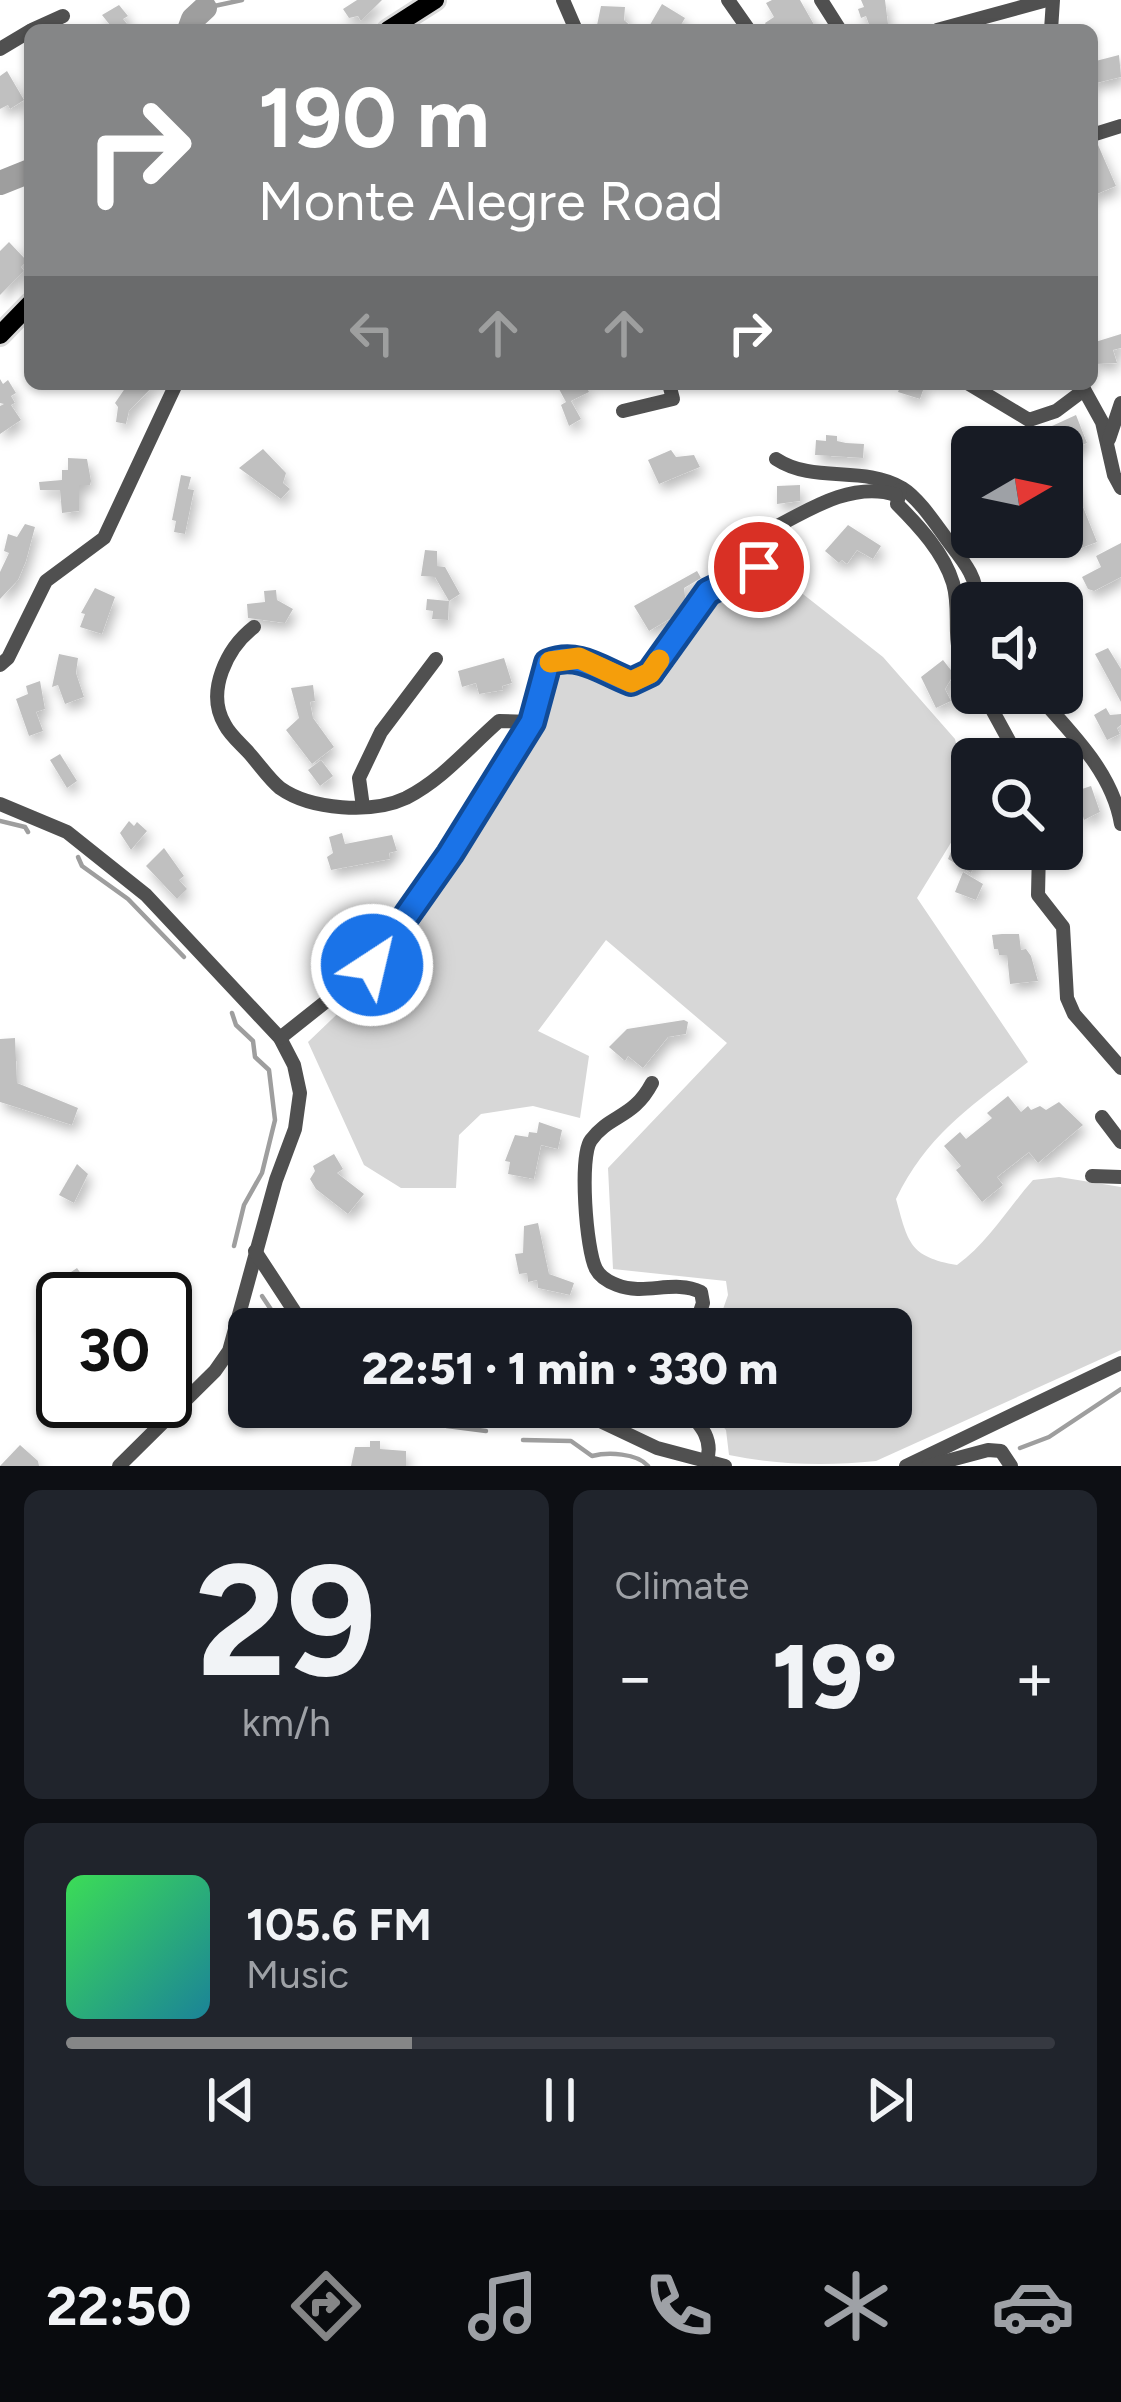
<!DOCTYPE html>
<meta charset="utf-8">
<style>
body{margin:0;font-family:Figtree,sans-serif;background:#20242c;color:#f1f3f6;height:100vh;display:flex;flex-direction:column;font-size:45px;white-space:nowrap}
*{box-sizing:border-box;margin:0}
p{font-size:39px;color:#9ea1a6}
.icon{flex:none;width:66px;height:66px;fill:none;stroke:currentColor;stroke-width:2;stroke-linecap:round;stroke-linejoin:round}
.map{position:relative;height:1466px;overflow:hidden}
.drawer{display:flex;flex-direction:column;gap:24px;padding:24px;background:#0d0f14;flex:1}
.drawer>*{flex:none}
.hud{position:absolute;left:24px;top:24px;width:1074px;height:366px;border-radius:18px;box-shadow:0 3px 9px #0004;background:#858687;color:#fff;overflow:hidden}
.needle{width:78px;rotate:81deg}
.buttons{position:absolute;left:951px;top:426px;display:grid;gap:24px}
.buttons a{display:grid;place-items:center;width:132px;height:132px;border-radius:18px;background:#171b24;box-shadow:0 3px 9px #0004;font-size:60px}
.speed{position:absolute;left:36px;top:1272px;display:flex;gap:24px;font-size:60px;font-weight:700;text-align:center}
.speed>*{display:grid;place-content:center;width:156px;height:156px;border-radius:50%;background:#171b24;box-shadow:0 3px 9px #0004;line-height:1}
.speed .limit{border:6px solid #111;border-radius:18px;background:#fff;color:#111}
.pin{position:absolute;display:grid;place-items:center;width:102px;height:102px;color:#fff;margin:-51px;border:6px solid #fff;border-radius:50%;box-shadow:0 3px 12px #0007}
.me{position:absolute;width:132px;margin:-66px;rotate:35deg;stroke-linejoin:round;filter:drop-shadow(0 0 9px #0008)}
.turn{display:flex;align-items:center;gap:42px;height:252px;padding:0 36px;font-size:54px}
.turn .icon{width:156px;height:156px;stroke-width:2.5}
.turn b{display:block;font-size:84px;line-height:102px}
.lanes{display:flex;align-items:center;height:114px;padding:0 36px;background:#0003;justify-content:center;gap:60px;direction:ltr}
.lanes .off{opacity:.35}
.big{font-size:90px;font-weight:800;line-height:1.1}
.drawer .tile{flex:1;display:flex;flex-direction:column;justify-content:center;gap:18px;min-width:0;padding:0 42px;border-radius:18px;background:#20242c}
.drawer .dial{align-items:center;gap:0}
.dial b{font-size:156px;line-height:1}
.song{display:flex;align-items:center;gap:36px}
.cover{width:144px;height:144px;border-radius:18px;background:linear-gradient(135deg,hsl(130 70% 55%),hsl(190 70% 35%))}
.played{height:12px;border-radius:6px;background:linear-gradient(90deg,#858687 35%,#363941 35%)}
.keys{display:flex;justify-content:space-around;direction:ltr}
.heat{display:flex;justify-content:space-between;align-items:center;font-size:66px;direction:ltr}
.drawer .tiles{flex:1;display:grid;gap:24px;grid-template-columns:1fr 1fr}
.tile:last-child{grid-column:span 2}
.trip{position:absolute;left:228px;top:1308px;width:684px;height:120px;border-radius:18px;background:#171b24;box-shadow:0 3px 9px #0004;font-weight:800;line-height:120px;text-align:center}
.dock{display:flex;height:192px;justify-content:space-around;align-items:center;background:#090b0e;color:#9ea1a6}
.dock .icon{width:84px;height:84px}
.dock .on{color:#858687}
.dock b{font-size:54px;color:#f1f3f6}
.map>svg:first-child{display:block}
.green{fill:#d7d7d7}
.lines{fill:none;stroke-linecap:round;stroke-linejoin:round}
.stream{stroke:#9e9e9e;stroke-width:4.5}
.river{stroke:#9e9e9e;stroke-width:24}
.building{fill:#c0c0c0;filter:url(#shadow)}
.major-casing{stroke:#dbdbdb;stroke-width:24}
.minor{stroke:#505050;stroke-width:14}
.major{stroke:#000;stroke-width:18}
.route-casing{stroke:#114b97;stroke-width:30}
.route{stroke:#1a73e8;stroke-width:21}
.slow{stroke:#f59e0b;stroke-width:21}
</style>
<div class="map">
<svg width="1121" height="1466" viewBox="0 0 1121 1466">
<defs>
<filter id="shadow"><feDropShadow dx="4" dy="7" stdDeviation="6" flood-color="#0004"/></filter>
</defs>
<rect width="100%" height="100%" fill="#fff"/>
<path class="green" d="M780 576 883 657 955 739 971 810 917 898 1028 1062C972 1106 928 1133 896 1199 908 1242 909 1257 957 1265 988 1243 1008 1208 1033 1180L1059 1177 1121 1187V1350L876 1461C827 1466 778 1465 729 1455L726 1430 706 1407H891V1329H716L728 1295 726 1281 613 1269 608 1168 727 1043 606 940 538 1031 589 1056 580 1118 533 1106 481 1114 459 1135 456 1188H401L364 1165 308 1042 401 953 546 726 555 675 575 670 625 693 644 691 664 680 716 602Z"/>
<g class="lines">
<g class="stream">
<polyline points="206,0 205,8 242,0"/>
<polyline points="0,821 25,827 28,832"/>
<polyline points="78,857 82,866 128,899 184,957"/>
<polyline points="232,1013 236,1025 253,1041 255,1057 269,1070 275,1120 262,1173 244,1205 234,1246"/>
<polyline points="262,1296 284,1329"/>
<polyline points="397,1407 406,1407"/>
<polyline points="421,1407 422,1412 447,1426 486,1431"/>
<path d="M523 1440 571 1441 592 1456C608 1452 637 1453 648 1466"/>
<polyline points="1020,1448 1049,1437 1121,1389"/>
</g>
<g class="river">
<polyline points="189,30 193,19 205,8"/>
<polyline points="0,183 30,171"/>
</g>
</g>
<g class="building">
<polygon points="357,0 382,0 361,21 358,16 349,18 343,9"/>
<polygon points="772,0 800,0 817,30 769,30 765,23 774,17 766,3"/>
<polygon points="861,0 885,0 888,24 871,30 866,16 861,18 858,9 864,7"/>
<polygon points="662,4 685,18 678,30 647,30"/>
<polygon points="119,5 128,16 123,19 132,30 114,30 102,15"/>
<polygon points="601,6 625,7 624,20 635,30 596,30"/>
<polygon points="1119,55 1121,77 1092,84 1092,62"/>
<polygon points="7,71 24,100 10,109 8,105 0,109 0,76"/>
<polygon points="1098,145 1116,186 1092,196 1092,146"/>
<polygon points="9,242 27,261 21,267 24,271 0,295 0,251"/>
<polygon points="1121,334 1121,348 1113,350 1117,363 1094,364 1092,343"/>
<polygon points="0,379 3,384 8,380 16,393 11,396 15,403 11,405 21,420 0,434 0,406 4,404 0,403"/>
<polygon points="128,384 155,384 129,411 126,424 116,422 118,407 115,403"/>
<polygon points="569,384 585,384 589,392 571,401 581,419 569,426 561,405 566,402 559,389"/>
<polygon points="901,384 925,384 920,399 898,392"/>
<polygon points="1076,415 1087,443 1064,453 1052,426"/>
<polygon points="826,435 837,436 837,441 846,443 864,444 863,458 815,455 816,440 826,441"/>
<polygon points="263,449 286,473 283,483 290,489 281,499 239,468"/>
<polygon points="671,450 676,457 694,455 700,467 659,484 648,460"/>
<polygon points="68,458 87,459 91,481 90,485 79,485 79,511 62,513 60,490 40,490 39,482 62,480 62,470 68,470"/>
<polygon points="181,475 191,477 188,489 194,490 185,534 174,532 176,521 172,520"/>
<polygon points="1073,482 1097,542 1079,549 1062,506 1062,486"/>
<polygon points="800,485 800,501 777,504 777,486"/>
<polygon points="25,524 35,527 26,561 18,580 0,599 0,572 9,553 4,551 8,534 17,537"/>
<polygon points="848,525 881,546 873,559 857,550 847,564 842,560 839,563 825,551"/>
<polygon points="1121,543 1121,577 1094,591 1088,589 1082,577 1101,567 1096,556"/>
<polygon points="425,550 437,551 437,566 445,567 460,594 449,601 448,620 432,619 433,611 426,610 427,599 449,601 435,577 421,576"/>
<polygon points="697,571 701,578 684,588 686,604 678,614 649,631 634,606"/>
<polygon points="95,588 115,597 102,634 80,627 85,614 81,613"/>
<polygon points="276,590 277,600 293,609 285,623 248,618 247,604 265,602 264,591"/>
<polygon points="1108,648 1121,669 1121,702 1095,654"/>
<polygon points="59,654 78,658 76,673 84,697 65,704 58,685 52,687"/>
<polygon points="504,658 512,683 502,686 503,690 479,694 476,683 462,687 458,671"/>
<polygon points="943,660 954,674 945,689 951,701 936,708 921,677"/>
<polygon points="40,681 45,709 36,712 43,731 29,736 16,699 28,694 26,686"/>
<polygon points="313,685 315,701 310,702 313,718 334,747 312,764 286,730 299,718 291,688"/>
<polygon points="1106,708 1110,715 1121,714 1121,725 1117,728 1120,734 1107,740 1094,715"/>
<polygon points="60,754 77,781 67,788 50,760"/>
<polygon points="321,760 333,776 320,786 308,770"/>
<polygon points="1091,786 1100,812 1084,820 1076,791"/>
<polygon points="129,821 134,826 137,822 147,831 131,850 120,833"/>
<polygon points="342,833 345,844 392,835 397,851 389,853 390,859 331,870 327,857 333,853 329,837"/>
<polygon points="953,847 977,856 971,873 948,859"/>
<polygon points="164,848 184,876 179,880 187,889 177,899 146,866"/>
<polygon points="963,872 983,884 976,900 955,892"/>
<polygon points="1002,934 1019,934 1021,950 1026,949 1031,956 1038,981 1010,984 1007,955 999,955 998,949 994,949 992,935"/>
<polygon points="684,1020 688,1022 686,1034 668,1037 643,1068 628,1056 625,1061 609,1047 627,1029"/>
<polygon points="15,1038 17,1083 78,1108 72,1125 0,1102 0,1039"/>
<polygon points="1008,1096 1021,1112 1028,1106 1031,1110 1040,1106 1046,1110 1059,1102 1083,1125 1038,1163 1029,1152 997,1177 1003,1185 982,1202 956,1170 961,1166 944,1146 960,1132 966,1139 992,1118 987,1113"/>
<polygon points="539,1122 562,1130 558,1149 541,1145 534,1179 508,1174 510,1162 505,1161 515,1135 528,1137 529,1132 537,1133"/>
<polygon points="334,1154 343,1169 337,1173 364,1194 348,1214 316,1189 310,1179 315,1171 313,1166"/>
<polygon points="77,1164 88,1174 74,1203 59,1195"/>
<polygon points="538,1223 549,1274 574,1283 570,1295 538,1288 537,1280 528,1282 527,1273 519,1274 515,1254 523,1253 524,1226"/>
<polygon points="77,1268 89,1285 107,1275 116,1289 101,1299 64,1299 62,1278"/>
<polygon points="63,1299 63,1319 46,1330 37,1317"/>
<polygon points="249,1393 249,1407 262,1407 240,1423 228,1408"/>
<polygon points="370,1441 380,1441 380,1449 406,1451 406,1466 351,1466 355,1447 370,1447"/>
<polygon points="20,1445 38,1461 39,1466 0,1466"/>
</g>
<g class="lines">
<defs>
<g id="major">
<polyline points="388,30 435,0"/>
<polyline points="0,335 30,304"/>
</g>
</defs>
<use href="#major" class="major-casing"/>
<g class="minor">
<polyline points="563,0 576,30"/>
<polyline points="728,0 749,30"/>
<polyline points="821,0 840,30"/>
<polyline points="32,30 63,16"/>
<polyline points="937,30 1047,0"/>
<polyline points="1051,30 1053,0"/>
<polyline points="0,49 30,31"/>
<polyline points="1092,135 1121,126"/>
<polyline points="969,384 1029,420 1056,411 1084,390"/>
<polyline points="1081,384 1102,422 1114,475 1121,488"/>
<polyline points="623,411 673,399 669,384"/>
<polyline points="1109,439 1121,403"/>
<path d="M776 459C814 484 862 465 902 488 920 499 938 528 951 545 965 563 978 579 977 603"/>
<path d="M900 490 897 504C919 526 944 553 953 583 963 617 947 647 972 676"/>
<path d="M254 627C227 648 205 692 225 725 230 735 242 745 249 753 259 764 269 779 280 788 311 810 372 814 406 798 443 779 468 748 499 721L532 722"/>
<polyline points="0,665 8,658 46,581 104,538 176,384"/>
<polyline points="983,693 1019,759"/>
<path d="M1036 693C1070 732 1112 771 1121 824"/>
<polyline points="0,804 67,832 146,895 280,1038 294,1065 300,1093 295,1129 276,1180 229,1351 215,1371 119,1466"/>
<polyline points="363,807 359,778 381,732 436,659"/>
<polyline points="1039,849 1038,895 1063,927 1067,998 1074,1014 1121,1068"/>
<path d="M280 1038 372 965 450 853 532 722 548 663C578 651 602 671 631 682L649 673 708 592 759 567 753 550 757 537C799 516 849 479 896 495"/>
<path d="M652 1083C633 1119 610 1114 591 1140 579 1156 586 1250 596 1269 600 1277 609 1282 617 1285 645 1296 674 1279 701 1292L703 1303 694 1329"/>
<polyline points="1102,1117 1121,1142"/>
<polyline points="1092,1176 1121,1177"/>
<polyline points="255,1251 306,1329"/>
<polyline points="446,1407 506,1421 600,1421 657,1448 725,1466"/>
<path d="M684 1407C701 1425 716 1441 705 1466"/>
<polyline points="906,1466 1121,1363"/>
<polyline points="928,1466 988,1450 1001,1451 1011,1466"/>
</g>
<use href="#major" class="major"/>
</g>
<g class="lines">
<defs>
<path id="route" d="M372 965 450 854 532 722 548 663C579 651 602 671 631 682L650 673 708 592 759 567"/>
</defs>
<use href="#route" class="route-casing"/>
<use href="#route" class="route"/>
<polyline class="slow" points="550,662 579,658 631,682 650,673 659,660"/>
</g>
</svg>
<div class="buttons">
<a><svg class="needle" viewBox="-14 -14 28 28"><path d="M0-13l5 13h-10z" fill="#e53935"/><path d="M0 13l5-13h-10z" fill="#9ea1a6"/></svg></a>
<a><svg class="icon" aria-label="sound" viewBox="0 0 24 24"><path d="M4 9h4l5-4v14l-5-4H4zM17 9q2 3 0 6"/></svg></a>
<a><svg class="icon" aria-label="search" viewBox="0 0 24 24"><circle cx="10" cy="10" r="6"/><path d="M15 15l6 6"/></svg></a>
</div>
<div class="speed"><div class="limit">30</div></div>
<div class="pin" style="left:759px;top:567px;background:#d93025"><svg class="icon" aria-label="arrive" viewBox="0 0 24 24"><path d="M6 21V4h12l-3 4 3 4H6"/></svg></div>
<svg class="me" style="left:372px;top:965px" viewBox="-20 -20 40 40"><circle r="17" fill="#1a73e8" stroke="#fff" stroke-width="3"/><path d="M0-11L8 9 0 5-8 9z" fill="#fff"/></svg>
<div class="trip">22:51 · 1 min · 330 m</div>
<div class="hud">
<div class="turn"><svg class="icon" aria-label="right" viewBox="0 0 24 24"><path d="M7 20v-9h11M14 6l5 5-5 5"/></svg><div><b>190 m</b>Monte Alegre Road</div></div>
<div class="lanes"><svg class="icon off" aria-label="left" viewBox="0 0 24 24"><path d="M17 20v-9H6M10 6l-5 5 5 5"/></svg><svg class="icon off" aria-label="ahead" viewBox="0 0 24 24"><path d="M12 20V5M6 11l6-6 6 6"/></svg><svg class="icon off" aria-label="ahead" viewBox="0 0 24 24"><path d="M12 20V5M6 11l6-6 6 6"/></svg><svg class="icon" aria-label="right" viewBox="0 0 24 24"><path d="M7 20v-9h11M14 6l5 5-5 5"/></svg></div>
</div>
</div>
<section class="drawer">
<div class="tiles">
<div class="tile dial"><b>29</b><p>km/h</p></div>
<div class="tile"><p>Climate</p>
<div class="heat"><a>−</a><b class="big">19°</b><a>+</a></div>
</div>
<div class="tile">
<div class="song"><i class="cover"></i><div><b>105.6 FM</b><p>Music</p></div></div>
<div class="played"></div>
<div class="keys"><svg class="icon" aria-label="previous" viewBox="0 0 24 24"><path d="M18 5L8 12l10 7zM5 5v14"/></svg><svg class="icon" aria-label="pause" viewBox="0 0 24 24"><path d="M8 5v14M16 5v14"/></svg><svg class="icon" aria-label="next" viewBox="0 0 24 24"><path d="M6 5l10 7-10 7zM19 5v14"/></svg></div>
</div>
</div>
</section>
<nav class="dock">
<b>22:50</b>
<svg class="icon on" aria-label="directions" viewBox="0 0 24 24"><path d="M12 3l9 9-9 9-9-9zM9 14v-3h6M13 9l2 2-2 2"/></svg>
<svg class="icon" aria-label="music" viewBox="0 0 24 24"><path d="M9 18V5l10-2v13"/><circle cx="6" cy="18" r="3"/><circle cx="16" cy="16" r="3"/></svg>
<svg class="icon" aria-label="phone" viewBox="0 0 24 24"><path d="M5 4h4l2 5-3 2q2 4 5 5l2-3 5 2v4C11 20 4 13 5 4z"/></svg>
<svg class="icon" aria-label="climate" viewBox="0 0 24 24"><path d="M12 3v18M4 7l16 10M4 17L20 7"/></svg>
<svg class="icon" aria-label="car" viewBox="0 0 24 24"><path d="M5 17H2v-5l4-1 3-4h7l3 4 3 1v5h-3M9 17h6M6 11h13"/><circle cx="7" cy="17" r="2"/><circle cx="17" cy="17" r="2"/></svg>
</nav>
